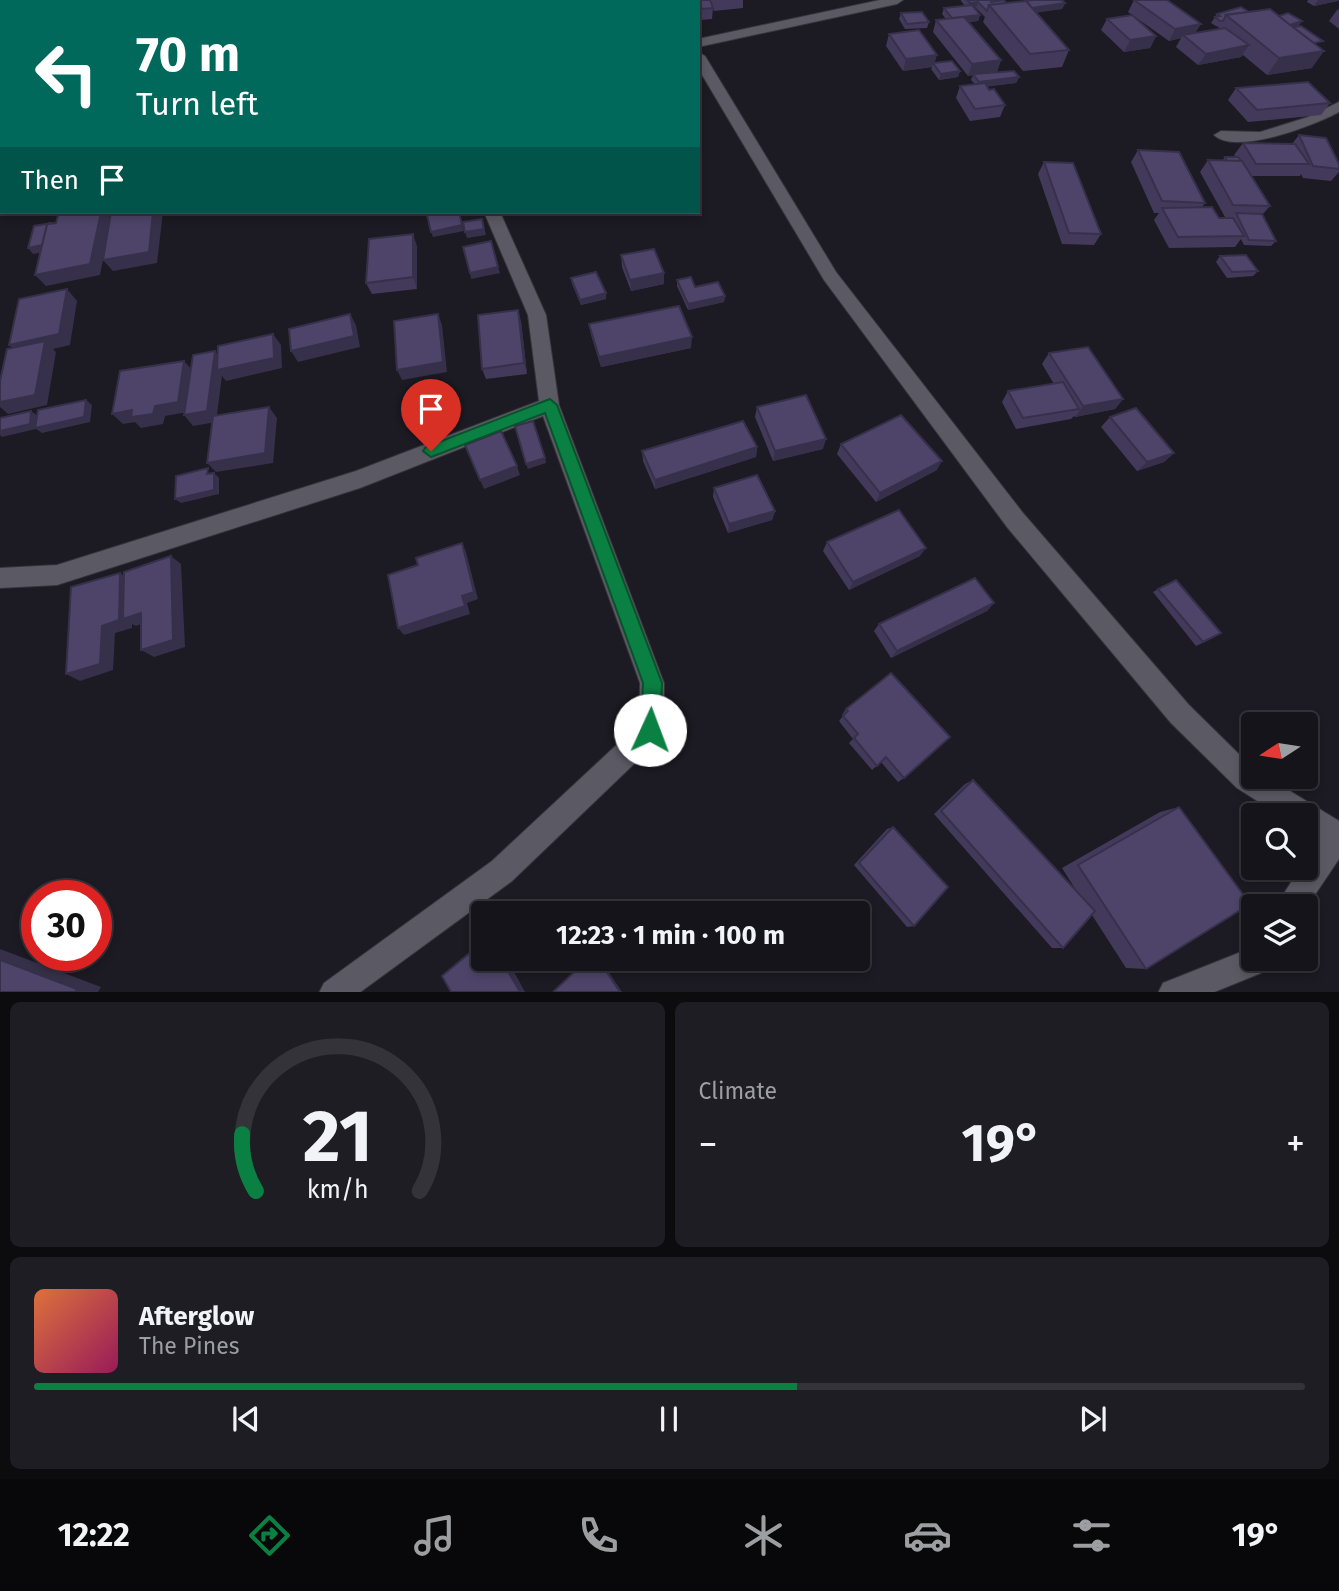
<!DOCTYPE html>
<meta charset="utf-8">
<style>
body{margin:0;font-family:"Fira Sans",sans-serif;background:#1e1d23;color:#f1f3f6;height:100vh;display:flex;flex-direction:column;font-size:26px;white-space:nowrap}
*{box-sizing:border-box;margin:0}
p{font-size:23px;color:#9d9ea2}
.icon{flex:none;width:38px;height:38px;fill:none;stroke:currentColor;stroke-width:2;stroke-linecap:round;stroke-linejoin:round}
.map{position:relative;height:992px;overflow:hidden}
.side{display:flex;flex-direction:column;gap:10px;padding:10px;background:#0c0b0e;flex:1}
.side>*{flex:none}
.hud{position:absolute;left:0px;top:0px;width:700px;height:214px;box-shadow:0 4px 10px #0003,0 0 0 2px #343339;background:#00695c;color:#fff;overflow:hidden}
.needle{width:46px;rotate:258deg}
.fabs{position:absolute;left:1241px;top:712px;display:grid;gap:14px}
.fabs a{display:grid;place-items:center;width:77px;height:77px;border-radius:7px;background:#15141a;box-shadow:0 4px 10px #0003,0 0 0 2px #343339;font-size:35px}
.speed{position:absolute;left:21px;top:880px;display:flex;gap:14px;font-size:35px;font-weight:700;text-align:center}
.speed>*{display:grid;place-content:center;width:91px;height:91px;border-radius:50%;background:#15141a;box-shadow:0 4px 10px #0003,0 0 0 2px #343339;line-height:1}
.speed .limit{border:10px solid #d22;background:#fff;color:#111}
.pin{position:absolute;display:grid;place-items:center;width:60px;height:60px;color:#fff;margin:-72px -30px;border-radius:50% 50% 50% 0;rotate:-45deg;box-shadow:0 0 7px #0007}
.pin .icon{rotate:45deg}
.me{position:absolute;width:77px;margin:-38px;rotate:2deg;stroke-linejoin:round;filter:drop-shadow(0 0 5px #0008)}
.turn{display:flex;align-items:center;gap:24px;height:147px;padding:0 21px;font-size:32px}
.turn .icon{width:91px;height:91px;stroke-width:2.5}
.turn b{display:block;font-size:49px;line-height:60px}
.then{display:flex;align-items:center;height:66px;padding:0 21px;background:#0003;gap:14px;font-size:26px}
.big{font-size:52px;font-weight:700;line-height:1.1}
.side .tile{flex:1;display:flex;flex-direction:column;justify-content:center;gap:10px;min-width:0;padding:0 24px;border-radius:10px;background:#1e1d23}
.side .dial{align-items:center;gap:0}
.dial svg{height:182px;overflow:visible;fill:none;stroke:#343339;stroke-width:7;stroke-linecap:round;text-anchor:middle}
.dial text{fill:#f1f3f6;stroke:none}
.song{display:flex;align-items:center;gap:21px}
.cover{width:84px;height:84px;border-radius:10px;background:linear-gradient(135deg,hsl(20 70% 55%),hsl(330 70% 35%))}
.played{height:7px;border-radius:4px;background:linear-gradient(90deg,#0b8043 60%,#343339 60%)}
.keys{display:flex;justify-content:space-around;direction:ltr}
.heat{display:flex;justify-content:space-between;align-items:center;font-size:38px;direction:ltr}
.side .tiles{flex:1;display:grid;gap:10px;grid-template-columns:1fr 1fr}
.tile:last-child{grid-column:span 2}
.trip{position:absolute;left:471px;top:901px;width:399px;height:70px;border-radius:7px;background:#15141a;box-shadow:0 4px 10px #0003,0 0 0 2px #343339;font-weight:700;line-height:70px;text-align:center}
.tabs{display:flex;height:112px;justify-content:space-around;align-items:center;background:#08080a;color:#9d9ea2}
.tabs .icon{width:49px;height:49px}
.tabs .on{color:#0b8043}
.tabs b{font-size:32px;color:#f1f3f6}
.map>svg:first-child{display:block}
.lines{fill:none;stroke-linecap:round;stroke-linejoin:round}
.minor-casing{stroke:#36343a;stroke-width:2}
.minor{fill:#5b5963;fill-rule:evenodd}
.wall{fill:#433a5b}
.shaded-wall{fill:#37304a}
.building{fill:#4e446a;stroke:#37304a;stroke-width:2}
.route{fill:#0b8043;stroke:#07532c;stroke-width:2}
</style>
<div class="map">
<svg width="1339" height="993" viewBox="0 0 1339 993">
<rect width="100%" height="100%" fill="#1c1a22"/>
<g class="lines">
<defs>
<g id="minor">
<polygon points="42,0 54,0 41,2"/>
<polygon points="99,0 119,0 98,2"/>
<polygon points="642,0 654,0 655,2 643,2"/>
<polygon points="880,0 903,0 897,4 698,47 698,39"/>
<polygon points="0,47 2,47 0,57"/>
<polygon points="698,52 705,56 836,272 1023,513 1189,705 1253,768 1253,777 1267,777 1339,821 1339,859 1306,908 1276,906 1300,868 1306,868 1306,860 1320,840 1306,831 1306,816 1281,816 1237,788 1171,723 1007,527 824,280 698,68"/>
<path d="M1339 102V112C1315 125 1236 156 1214 135L1221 131 1260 132 1308 117Z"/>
<polygon points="2,181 2,192 0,192 0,182"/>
<polygon points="484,212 500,212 546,315 559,405 664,683 664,730 660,739 512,881 359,993 319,993 324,983 492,861 639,724 640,683 543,416 360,488 57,585 0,588 0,568 57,565 356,471 539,401 528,315"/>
<polygon points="1253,945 1253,959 1267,959 1261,973 1212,993 1158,993 1163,983 1241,952"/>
</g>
</defs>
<use href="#minor" class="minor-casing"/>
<use href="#minor" class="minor"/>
</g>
<g class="wall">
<polygon points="316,0 352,0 352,2 317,2"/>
<polygon points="693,0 743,0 743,8 714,11 711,4 713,8 712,19 701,20 698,13 698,2 694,2"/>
<polygon points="961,0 999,0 1006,3 1065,3 1062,9 1036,12 1069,50 1062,67 1023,71 983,22 985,17 976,8 975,8 980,15 978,21 968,22 1001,60 997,72 988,73 1019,77 1016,83 987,86 1005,105 1000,117 970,121 956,98 960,86 975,84 971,80 973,75 968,76 933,32 936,20 946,19 942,14 944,8 965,6 961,1"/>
<polygon points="1134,0 1195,33 1218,29 1219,27 1216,26 1211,23 1217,14 1249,12 1279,16 1299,26 1319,47 1312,68 1267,75 1243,55 1241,57 1198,65 1176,47 1181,38 1169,41 1128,12"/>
<polygon points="1308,0 1339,0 1338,1 1314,6 1307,2"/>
<polygon points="1339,9 1339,29 1329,21 1337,10"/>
<polygon points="901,13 929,22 927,28 905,29 899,19"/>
<polygon points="1107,19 1156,36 1150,48 1124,52 1101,30"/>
<polygon points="889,34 935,63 960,71 958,77 939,80 931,69 932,67 903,71 886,46"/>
<polygon points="1236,88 1330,103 1321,115 1248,122 1228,100"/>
<polygon points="1299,135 1339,164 1339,172 1331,181 1303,178 1301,174 1300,176 1251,176 1270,206 1262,215 1276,241 1271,246 1244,245 1241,239 1235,247 1169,248 1154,220 1159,213 1154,213 1131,162 1138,150 1205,203 1201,208 1219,218 1232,218 1233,217 1225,217 1200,172 1208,160 1222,161 1225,157 1236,157 1234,155 1243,143 1292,144"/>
<polygon points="1044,162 1101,234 1094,245 1062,244 1038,174"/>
<polygon points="417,246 417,289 372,294 366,283"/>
<polygon points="621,255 664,273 664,284 631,291 622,267"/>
<polygon points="1220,256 1258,271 1253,276 1227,278 1216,262"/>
<polygon points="571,278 606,299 581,305 572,284"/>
<polygon points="677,280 725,296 724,302 688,310 677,286"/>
<polygon points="521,321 527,374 486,379 482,369"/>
<polygon points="589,324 691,348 601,367 591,335"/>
<polygon points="1049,353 1123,399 1115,409 1075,417 1074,416 1071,419 1016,429 1002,402 1008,391 1054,384 1042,364"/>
<polygon points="757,407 823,449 773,461 755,417"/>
<polygon points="1110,417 1174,453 1164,462 1137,471 1101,427"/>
<polygon points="841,444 937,470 876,502 837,454"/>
<polygon points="757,447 756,457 655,489 643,461 642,451"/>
<polygon points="714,488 775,511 772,520 728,533 713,497"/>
<polygon points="827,542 920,556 849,590 823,551"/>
<polygon points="1158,589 1215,637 1196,646 1153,592"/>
<polygon points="994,603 987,611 891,658 874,631 879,624"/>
<polygon points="846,709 904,778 898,782 881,762 872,770 849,743 853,739 839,721 843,716 842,715"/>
<polygon points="973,780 1079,895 1062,868 1160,812 1179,807 1146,969 1126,968 1092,915 1063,948 1052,948 934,814 965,784"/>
<polygon points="893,827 914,926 907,927 854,865 887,829"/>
</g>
<g class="shaded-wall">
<rect x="283" y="0" width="31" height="2"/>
<polygon points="1318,0 1339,0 1338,1 1314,6"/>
<polygon points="978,2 976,8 968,9 970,3"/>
<polygon points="1065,3 1062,9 1028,14 1030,8"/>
<polygon points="980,15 978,21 950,24 952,18"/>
<polygon points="1302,21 1298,27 1284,26"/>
<polygon points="1201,24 1194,35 1183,35 1181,38 1169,41 1175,29"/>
<polygon points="1156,36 1150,48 1124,52 1130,40"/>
<polygon points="1249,45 1241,57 1198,65 1206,54"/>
<polygon points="1324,51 1312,68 1267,75 1279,58"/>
<polygon points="937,55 934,65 933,63 932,67 903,71 906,59"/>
<polygon points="1001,60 997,72 968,76 972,64"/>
<polygon points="960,71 958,77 939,80 941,74"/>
<polygon points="1019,77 1016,83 977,88 979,82"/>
<polygon points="101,212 105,212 111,219 100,275 46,286 35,275"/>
<polygon points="153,212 163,212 157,263 113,271 103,260"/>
<polygon points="482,219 486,235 467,238 465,232"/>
<polygon points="462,225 464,231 433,237 431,232"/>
<polygon points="413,234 417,246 417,289 413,277"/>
<polygon points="46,245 51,251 33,254 28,248"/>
<polygon points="498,267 500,273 471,279 470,273"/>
<polygon points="664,273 664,284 631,291 630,280"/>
<polygon points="67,289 77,301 70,345 53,349 56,352 47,405 8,414 0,407 0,402 21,355 9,345"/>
<polygon points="606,293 606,299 581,305 580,300"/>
<polygon points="725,296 724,302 688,310 688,304"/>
<polygon points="518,310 521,321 527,374 524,363"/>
<polygon points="350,314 356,325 360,347 298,362 291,351"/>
<polygon points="438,314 442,325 447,372 402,380 397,370"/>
<polygon points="273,334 281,345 282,368 226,381 222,376 216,422 193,426 184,415 215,351 223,362"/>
<polygon points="692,337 691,348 601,367 599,357"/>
<polygon points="184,361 193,371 188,412 165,416 163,424 141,428 135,422 123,424 112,414 155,406"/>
<polygon points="1123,399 1115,409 1075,417 1083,406"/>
<polygon points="86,400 92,405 90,422 42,433 36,429 2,437 0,435 0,431 31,411 38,416"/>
<polygon points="269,407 277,418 273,463 216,472 207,463"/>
<polygon points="826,439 823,449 773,461 775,451"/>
<polygon points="757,447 756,457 655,489 655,480"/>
<polygon points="1174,453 1164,462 1137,471 1147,462"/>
<polygon points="545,458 546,463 528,469 526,464"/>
<polygon points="942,461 937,470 876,502 880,493"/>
<polygon points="517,466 520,475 484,489 480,480"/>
<polygon points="214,473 219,478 219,494 181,503 175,499"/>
<polygon points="775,511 772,520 728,533 729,524"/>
<polygon points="462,543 466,552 478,599 467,603 470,614 404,635 398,628"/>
<polygon points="926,548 920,556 849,590 853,582"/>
<polygon points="171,556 181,564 185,647 154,657 141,650"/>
<polygon points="120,573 132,581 141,613 153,620 136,626 132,624 132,628 115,633 113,670 80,681 66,674 102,626"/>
<polygon points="994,603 987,611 891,658 897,651"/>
<polygon points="0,949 101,987 98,992 75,992 0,960"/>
<polygon points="501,959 507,959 525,992 520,992"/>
<polygon points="598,959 600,959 622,992 620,992"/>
</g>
<g class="building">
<polygon points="169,0 199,0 199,2 168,2"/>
<rect x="240" y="0" width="36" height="2"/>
<polygon points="399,0 427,0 428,2 393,1"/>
<polygon points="552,0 570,0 570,2 547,2 546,1"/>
<polygon points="574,0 595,0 596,2 574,2"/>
<rect x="663" y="0" width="25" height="2"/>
<polygon points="698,0 710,0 713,8 702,9"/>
<polygon points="967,0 996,0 990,2 1004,0 1006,3 989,5 987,11 978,2 970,3"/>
<polygon points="1033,0 1062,0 1065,3 1032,8 1026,1"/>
<polygon points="1134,0 1167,0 1201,24 1175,29"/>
<polygon points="1026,1 1069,50 1030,54 989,5"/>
<polygon points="972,5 980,15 952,18 944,8"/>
<polygon points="1241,7 1249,12 1226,15 1223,21 1220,21 1215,17 1220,16 1217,14"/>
<polygon points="1270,9 1324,51 1279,58 1226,15"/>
<polygon points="922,12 929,22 907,24 901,13"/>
<polygon points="1288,13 1302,21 1290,25 1279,16"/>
<polygon points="1132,15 1156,36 1130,40 1107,19"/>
<polygon points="964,17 1001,60 972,64 936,20"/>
<polygon points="1301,26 1323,41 1314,43 1293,27"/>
<polygon points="1225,28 1249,45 1206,54 1183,35"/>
<polygon points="919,30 937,55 906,59 889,34"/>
<polygon points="952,61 960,71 941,74 933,63"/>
<polygon points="1014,71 1019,77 979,82 973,74"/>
<polygon points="1308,82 1330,103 1257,110 1236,88"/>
<polygon points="985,83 989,90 994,89 1005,105 975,109 960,86"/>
<polygon points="1299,135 1326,138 1339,164 1339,169 1313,166"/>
<polygon points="1243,143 1295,144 1309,164 1256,164"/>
<polygon points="1138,150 1179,152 1205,203 1162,201"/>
<polygon points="1225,157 1238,157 1241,161 1227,161"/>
<polygon points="1208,160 1242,161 1270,206 1233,205"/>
<polygon points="1044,162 1073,163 1101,234 1069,233"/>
<polygon points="1212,207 1219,218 1233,218 1244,236 1178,237 1162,208"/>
<polygon points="59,212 101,212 90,264 35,275 47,224 56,223"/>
<polygon points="111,212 153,212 149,252 103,260"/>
<polygon points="443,212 459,212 462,225 431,232 427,215"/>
<polygon points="1236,213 1262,214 1276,241 1249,240"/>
<polygon points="482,219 484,229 465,232 463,222"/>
<polygon points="52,223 47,224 42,245 28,248 34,226"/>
<polygon points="413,234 413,277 366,283 369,239"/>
<polygon points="491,241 498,267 470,273 463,247"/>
<polygon points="654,249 664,273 630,280 621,255"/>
<polygon points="1246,255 1258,271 1232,272 1220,256"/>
<polygon points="596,272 606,293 580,300 571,278"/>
<polygon points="691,277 695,287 718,282 725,296 688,304 677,280"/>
<polygon points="67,289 59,334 9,345 19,299"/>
<polygon points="679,306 692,337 599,357 589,324"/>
<polygon points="518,310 524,363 482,369 478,315"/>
<polygon points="350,314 354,336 291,351 289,329"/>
<polygon points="438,314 443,362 397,370 394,321"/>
<polygon points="273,334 274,358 217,370 218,346"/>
<polygon points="45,341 35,395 0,402 0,381 7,349"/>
<polygon points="1088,347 1123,399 1083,406 1049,353"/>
<polygon points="215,351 207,411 184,415 193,355"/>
<polygon points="184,361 178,402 155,406 153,414 131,417 132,410 112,414 120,371"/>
<polygon points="1063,382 1079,409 1023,418 1008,391"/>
<polygon points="806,395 826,439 775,451 757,407"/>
<polygon points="86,400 84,417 35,428 38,410"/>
<polygon points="269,407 265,453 207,463 213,416"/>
<polygon points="1136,408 1174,453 1147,462 1110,417"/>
<polygon points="31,411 30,424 0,431 0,418"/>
<polygon points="901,415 942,461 880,493 841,444"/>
<polygon points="533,421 545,458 526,464 515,426"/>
<polygon points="743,421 757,447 655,480 642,451"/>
<polygon points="501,431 517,466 480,480 465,445"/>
<polygon points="208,468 207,474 214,473 214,490 175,499 176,476"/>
<polygon points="757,475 775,511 729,524 714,488"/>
<polygon points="899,510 926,548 853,582 827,542"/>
<polygon points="462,543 474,592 462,596 465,606 398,628 388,575 418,565 416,558"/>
<polygon points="171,556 173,640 141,650 141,613 123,619 124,572"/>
<polygon points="120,573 119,620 102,626 100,664 66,674 71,587"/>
<polygon points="975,578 994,603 897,651 879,624"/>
<polygon points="1176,580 1221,633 1203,642 1158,589"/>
<polygon points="891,673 950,737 904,778 886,757 877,766 854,738 858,734 843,716 848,711 846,709"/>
<polygon points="973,780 1095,911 1063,948 941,811"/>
<polygon points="1179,807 1250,904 1146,969 1078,865"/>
<polygon points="893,827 948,887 914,926 859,863"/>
<polygon points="483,942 483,959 501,959 520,992 451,992 442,976"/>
<polygon points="588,959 598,959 620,992 555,992 554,991"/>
<polygon points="0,960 77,989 75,992 0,992"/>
</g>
<polygon class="route" points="550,399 557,405 662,683 660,730 657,737 650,739 644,737 641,730 643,683 545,413 431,457 423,451 426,447"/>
</svg>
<div class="fabs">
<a><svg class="needle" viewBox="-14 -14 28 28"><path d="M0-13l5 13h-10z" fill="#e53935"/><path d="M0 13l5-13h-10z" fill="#9d9ea2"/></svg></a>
<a><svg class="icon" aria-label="search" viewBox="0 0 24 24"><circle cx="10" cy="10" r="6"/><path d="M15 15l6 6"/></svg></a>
<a><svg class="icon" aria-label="layers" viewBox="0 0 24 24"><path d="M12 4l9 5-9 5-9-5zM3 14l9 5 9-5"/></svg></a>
</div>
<div class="speed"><div class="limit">30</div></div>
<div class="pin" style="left:431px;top:451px;background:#d93025"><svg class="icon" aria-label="arrive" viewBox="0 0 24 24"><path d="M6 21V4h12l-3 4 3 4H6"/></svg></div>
<svg class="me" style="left:650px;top:730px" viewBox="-20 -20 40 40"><circle r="19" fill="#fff"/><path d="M0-13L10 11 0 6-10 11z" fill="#0b8043"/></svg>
<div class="trip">12:23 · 1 min · 100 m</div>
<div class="hud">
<div class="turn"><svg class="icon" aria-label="left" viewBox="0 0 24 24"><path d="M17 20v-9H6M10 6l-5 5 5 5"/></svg><div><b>70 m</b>Turn left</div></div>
<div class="then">Then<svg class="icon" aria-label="arrive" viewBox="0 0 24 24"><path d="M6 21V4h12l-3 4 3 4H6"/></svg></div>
</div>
</div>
<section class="side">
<div class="tiles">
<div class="tile dial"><svg viewBox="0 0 100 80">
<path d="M14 69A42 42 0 1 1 86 69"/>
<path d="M14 69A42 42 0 0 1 8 44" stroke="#0b8043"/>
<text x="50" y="56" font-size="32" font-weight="700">21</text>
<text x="50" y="72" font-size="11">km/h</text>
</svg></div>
<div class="tile"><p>Climate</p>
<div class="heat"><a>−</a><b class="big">19°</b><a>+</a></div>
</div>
<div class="tile">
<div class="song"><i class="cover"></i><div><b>Afterglow</b><p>The Pines</p></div></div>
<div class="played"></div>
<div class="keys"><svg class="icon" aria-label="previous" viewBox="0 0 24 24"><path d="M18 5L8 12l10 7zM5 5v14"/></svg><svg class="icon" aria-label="pause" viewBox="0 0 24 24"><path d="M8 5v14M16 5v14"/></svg><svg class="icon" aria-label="next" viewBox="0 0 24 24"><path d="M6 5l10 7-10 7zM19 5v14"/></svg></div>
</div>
</div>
</section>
<nav class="tabs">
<b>12:22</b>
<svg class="icon on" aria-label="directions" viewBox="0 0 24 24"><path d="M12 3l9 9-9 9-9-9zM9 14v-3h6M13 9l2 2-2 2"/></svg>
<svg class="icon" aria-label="music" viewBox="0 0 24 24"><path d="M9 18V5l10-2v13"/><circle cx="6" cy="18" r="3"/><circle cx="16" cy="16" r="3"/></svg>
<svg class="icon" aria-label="phone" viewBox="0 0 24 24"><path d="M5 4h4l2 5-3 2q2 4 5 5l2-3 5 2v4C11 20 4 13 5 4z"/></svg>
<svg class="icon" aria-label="climate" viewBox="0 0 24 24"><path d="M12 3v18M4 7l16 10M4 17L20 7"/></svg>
<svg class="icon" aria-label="car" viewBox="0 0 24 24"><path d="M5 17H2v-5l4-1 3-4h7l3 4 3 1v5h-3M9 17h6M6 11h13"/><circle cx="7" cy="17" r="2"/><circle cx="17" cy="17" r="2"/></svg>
<svg class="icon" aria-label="filters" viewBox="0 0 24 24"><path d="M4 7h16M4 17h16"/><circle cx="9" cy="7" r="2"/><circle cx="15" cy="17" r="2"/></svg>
<b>19°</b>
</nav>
